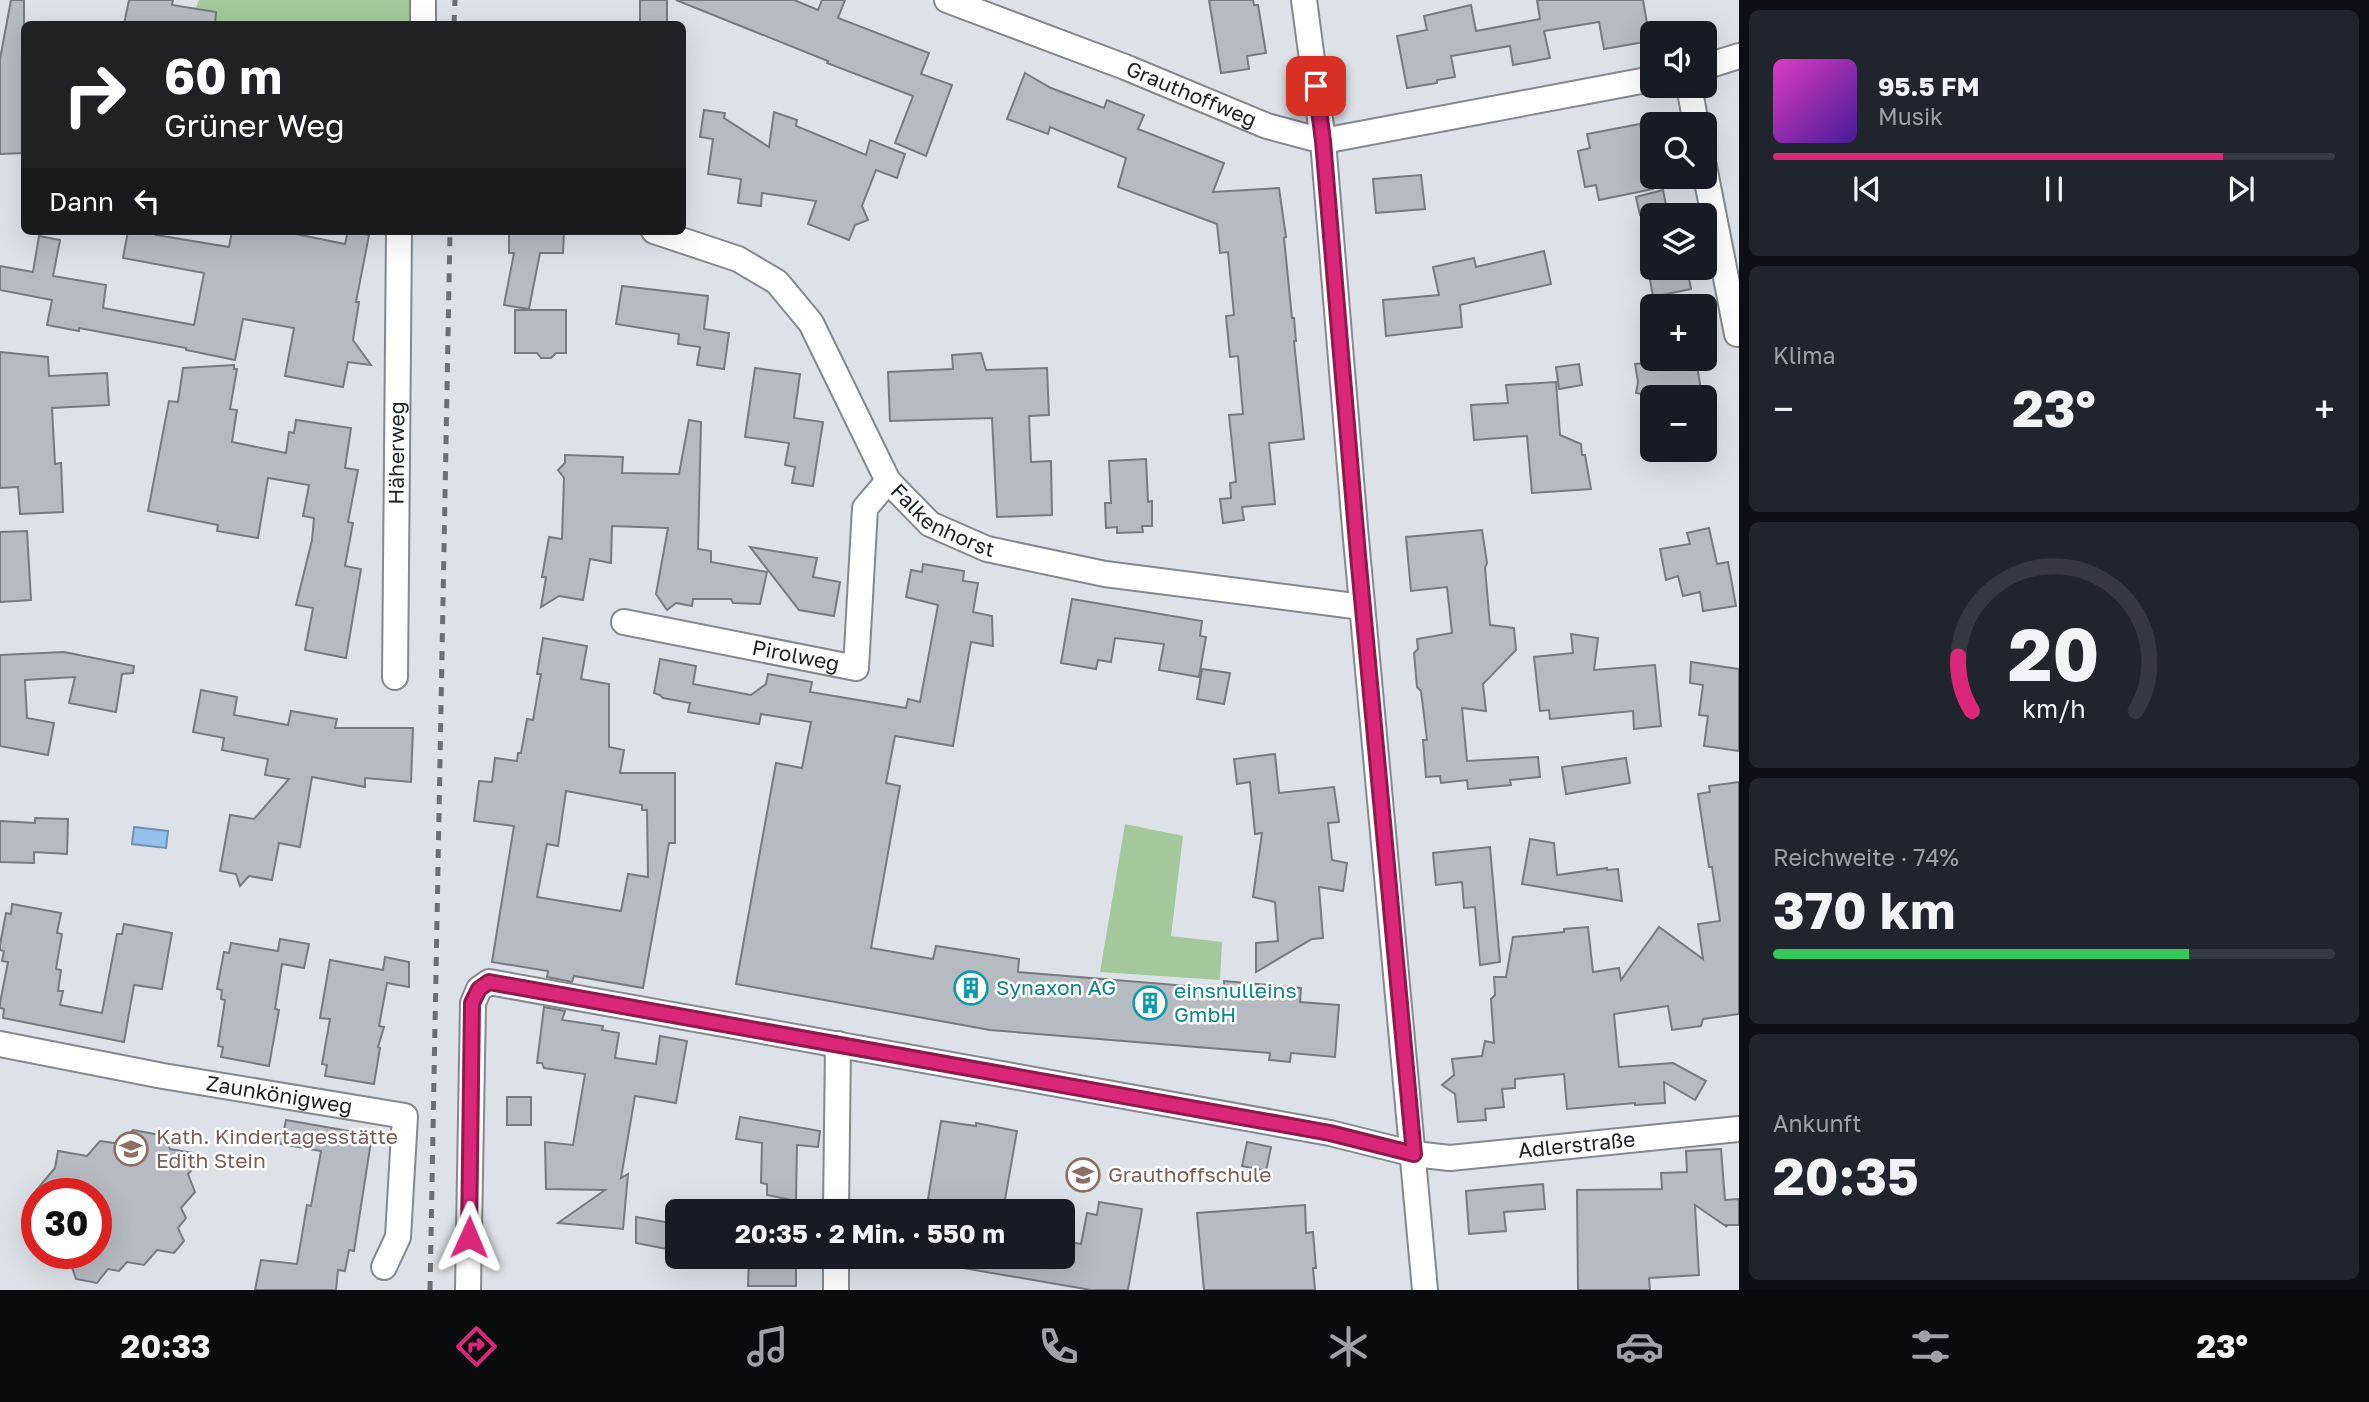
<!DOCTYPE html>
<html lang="de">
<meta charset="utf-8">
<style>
body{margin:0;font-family:"Golos Text",sans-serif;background:#20242c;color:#f1f3f6;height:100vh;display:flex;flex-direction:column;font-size:26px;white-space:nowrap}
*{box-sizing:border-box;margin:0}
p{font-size:23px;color:#9ea1a6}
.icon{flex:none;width:38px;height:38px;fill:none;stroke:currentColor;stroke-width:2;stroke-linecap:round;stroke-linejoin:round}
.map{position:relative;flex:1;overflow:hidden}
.details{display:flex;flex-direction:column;gap:10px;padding:10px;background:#0d0f14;width:630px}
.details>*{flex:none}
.top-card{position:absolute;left:21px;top:21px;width:665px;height:214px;border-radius:10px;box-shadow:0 7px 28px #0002;background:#202124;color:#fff;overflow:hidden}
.buttons{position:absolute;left:1640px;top:21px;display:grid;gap:14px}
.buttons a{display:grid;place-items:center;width:77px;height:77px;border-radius:10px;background:#171b24;box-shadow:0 7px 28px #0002;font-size:35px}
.speed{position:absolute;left:21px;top:1178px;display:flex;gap:14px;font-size:35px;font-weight:700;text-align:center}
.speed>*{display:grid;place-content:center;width:91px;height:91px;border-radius:50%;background:#171b24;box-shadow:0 7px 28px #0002;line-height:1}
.speed .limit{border:10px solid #d22;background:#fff;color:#111}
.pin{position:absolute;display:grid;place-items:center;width:60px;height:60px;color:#fff;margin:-30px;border-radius:14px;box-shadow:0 4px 10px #0006}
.me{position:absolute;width:77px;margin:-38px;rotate:1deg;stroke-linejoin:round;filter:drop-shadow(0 0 5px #0008)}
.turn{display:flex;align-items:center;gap:24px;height:147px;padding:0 28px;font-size:32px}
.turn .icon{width:91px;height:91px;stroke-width:2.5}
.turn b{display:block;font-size:49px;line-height:60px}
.then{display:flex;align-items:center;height:66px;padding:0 28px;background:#0003;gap:14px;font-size:26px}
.big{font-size:52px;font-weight:700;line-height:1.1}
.details .card{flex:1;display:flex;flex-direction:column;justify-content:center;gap:10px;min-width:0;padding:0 24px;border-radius:10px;background:#20242c}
.details .dial{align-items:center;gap:0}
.dial svg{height:182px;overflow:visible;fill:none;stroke:#363941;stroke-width:7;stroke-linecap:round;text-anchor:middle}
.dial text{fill:#f1f3f6;stroke:none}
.song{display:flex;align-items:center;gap:21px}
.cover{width:84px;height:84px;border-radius:10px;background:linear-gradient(135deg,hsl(310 70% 55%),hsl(260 70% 35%))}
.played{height:7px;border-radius:4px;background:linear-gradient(90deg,#db2777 80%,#363941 80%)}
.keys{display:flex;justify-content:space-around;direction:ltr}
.heat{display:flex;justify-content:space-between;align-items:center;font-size:38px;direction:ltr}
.charge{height:10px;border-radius:5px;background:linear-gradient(90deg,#34c759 74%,#363941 0)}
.trip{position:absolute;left:665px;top:1199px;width:410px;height:70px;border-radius:10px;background:#171b24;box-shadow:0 7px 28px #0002;font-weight:700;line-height:70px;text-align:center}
.tabs{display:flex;height:112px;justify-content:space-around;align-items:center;background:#090b0e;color:#9ea1a6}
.tabs .icon{width:49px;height:49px}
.tabs .active{color:#db2777}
.tabs b{font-size:32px;color:#f1f3f6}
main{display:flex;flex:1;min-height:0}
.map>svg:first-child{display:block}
.green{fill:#a4c89c}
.water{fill:#94c0ec;stroke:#7090af;stroke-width:2}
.building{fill:#b5bbc1;stroke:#767b80;stroke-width:2;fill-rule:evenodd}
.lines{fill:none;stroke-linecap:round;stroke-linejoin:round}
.minor-casing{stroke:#83898e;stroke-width:28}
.minor{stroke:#fff;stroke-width:24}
.rail{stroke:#6b6f72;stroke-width:5;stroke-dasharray:9 9;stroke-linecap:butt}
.route-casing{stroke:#8e194d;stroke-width:18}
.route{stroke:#db2777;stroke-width:12}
.labels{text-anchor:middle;stroke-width:5;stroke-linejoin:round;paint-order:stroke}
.street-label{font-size:21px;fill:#1d2022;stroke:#fff}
.culture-label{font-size:21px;fill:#0d838f;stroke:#fff;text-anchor:start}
.education-label{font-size:21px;fill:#785e54;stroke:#fff;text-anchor:start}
</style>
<main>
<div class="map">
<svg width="1739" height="1290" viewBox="0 0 1739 1290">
<rect width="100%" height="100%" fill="#dce2e8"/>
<g class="green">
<polygon points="199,0 414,0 413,24 189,24"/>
<polygon points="1125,824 1183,836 1171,936 1222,942 1220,980 1100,972"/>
</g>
<polygon class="water" points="134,827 168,831 166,848 132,844"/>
<g class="building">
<polygon points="11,0 24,0 24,153 0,154 0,59"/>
<polygon points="129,0 173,0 172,5 216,12 215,24 124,24"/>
<rect x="640" y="0" width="27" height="24"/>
<polygon points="676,0 794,0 818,10 822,0 845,0 838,18 929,53 921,74 952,85 926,156 895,143 913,96 827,63 828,61"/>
<polygon points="1209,0 1253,0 1254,5 1258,5 1266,53 1247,56 1249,69 1221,73"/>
<polygon points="1537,0 1643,0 1650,41 1604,49 1599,22 1544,31 1550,58 1513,65 1510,46 1451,56 1455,77 1437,80 1437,83 1407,88 1397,36 1427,30 1424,16 1471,5 1476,31 1540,19"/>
<polygon points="1025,73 1051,88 1104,108 1107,100 1144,115 1138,129 1224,163 1213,192 1279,188 1286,237 1284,238 1292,318 1294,318 1296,341 1294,341 1304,439 1269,443 1275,504 1242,507 1244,520 1223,523 1220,499 1231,498 1230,483 1236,482 1229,415 1243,414 1238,356 1230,357 1226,316 1234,315 1228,252 1220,253 1217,224 1118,187 1126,158 1050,127 1048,134 1007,119"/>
<polygon points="704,110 725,113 724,118 769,147 774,112 797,120 796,126 866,155 870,140 905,154 897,178 876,170 862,206 868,220 855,225 849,240 808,224 816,201 762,193 761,206 738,203 741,179 708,174 713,139 700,137"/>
<polygon points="1640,124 1653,189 1599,200 1596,185 1585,187 1578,151 1590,148 1587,134"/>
<polygon points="1421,175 1425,209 1376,213 1373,179"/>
<polygon points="1663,190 1668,215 1640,215 1636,197"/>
<polygon points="128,231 157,231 156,235 229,247 232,231 281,231 345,244 348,231 369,235 356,302 359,302 353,340 371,365 348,362 343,387 285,376 294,328 243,319 235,360 186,350 186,348 79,328 79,331 47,325 52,300 0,290 0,266 33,272 39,236 60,240 53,276 106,285 103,308 194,325 204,273 123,258"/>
<polygon points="509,231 564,231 563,253 540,253 529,309 504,305 514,253 509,253"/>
<polygon points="1544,251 1551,284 1460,305 1462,327 1386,336 1383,300 1439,295 1433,267 1474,258 1476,267"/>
<polygon points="1648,268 1687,268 1691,289 1653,297"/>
<polygon points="622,286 708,296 704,329 729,333 724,369 697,365 700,347 678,344 679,334 616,324"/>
<polygon points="515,310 566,310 566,353 556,353 551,358 541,358 537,353 515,353"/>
<polygon points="0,352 48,357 49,376 107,373 109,405 52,408 55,464 61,463 63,512 20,514 18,487 0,488"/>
<polygon points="981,353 986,370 1047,368 1049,415 1029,416 1031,462 1051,461 1052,515 997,517 992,418 890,421 888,372 953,369 952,355"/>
<polygon points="1657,359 1696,359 1702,397 1660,397 1636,393 1638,382 1635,364 1657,362"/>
<polygon points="1579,364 1582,385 1559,389 1556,367"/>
<polygon points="234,365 234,369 237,369 230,409 237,410 232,442 286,453 289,432 294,433 296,420 351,428 345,468 358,470 348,522 353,523 345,566 361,569 346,658 305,650 313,608 296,605 312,540 314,518 303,516 309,485 268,478 258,538 217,531 218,525 148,511 169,401 178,402 183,368"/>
<polygon points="755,368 800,374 794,418 823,422 813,486 792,483 795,467 785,465 789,443 745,437"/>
<polygon points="1556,382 1560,435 1581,444 1582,455 1585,455 1591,489 1532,493 1527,436 1474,440 1471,405 1508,403 1506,385"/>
<polygon points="689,420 701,422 698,549 711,551 711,562 767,572 760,604 733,603 731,599 693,599 692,606 676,603 667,610 656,594 668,528 612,526 611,563 590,559 583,600 559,596 541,607 546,577 542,577 549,537 562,539 564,478 558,470 565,463 565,455 623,457 622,473 679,474"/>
<polygon points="1146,459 1148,502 1152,501 1152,526 1142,526 1143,532 1117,533 1117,527 1106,528 1105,503 1111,503 1109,461"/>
<polygon points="1709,528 1717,564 1728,562 1736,606 1703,611 1700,592 1683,596 1678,576 1666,580 1660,549 1690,544 1687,533"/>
<polygon points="1482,530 1487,563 1485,568 1490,625 1514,628 1516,650 1483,684 1486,711 1462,708 1467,761 1538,757 1540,777 1510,780 1511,785 1468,789 1467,780 1441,783 1440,776 1426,777 1423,740 1427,740 1421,691 1417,687 1414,653 1418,649 1417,639 1452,633 1447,587 1411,591 1406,537"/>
<polygon points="27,531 31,600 0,602 0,532"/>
<polygon points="750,547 817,558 813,577 840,582 834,616 799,610"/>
<polygon points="923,564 964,571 963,581 978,583 973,612 992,616 993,646 971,642 953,746 895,736 886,783 900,786 871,948 933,959 936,946 1019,959 1018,972 1224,989 1224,981 1301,988 1300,1002 1339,1005 1335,1057 1291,1053 1290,1062 1269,1060 1270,1053 990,1030 736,984 776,763 802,768 811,722 761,714 759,724 688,712 690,703 663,698 660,695 654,693 660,659 696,666 693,684 751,695 766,684 768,674 812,682 810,692 906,708 908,699 920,702 938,605 906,597 911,570 922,572"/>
<polygon points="1072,599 1202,621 1200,636 1206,637 1199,677 1159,670 1164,644 1115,638 1111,662 1098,660 1096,669 1061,663"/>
<polygon points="1571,634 1598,638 1594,670 1655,665 1661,726 1634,729 1633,711 1550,719 1549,710 1540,711 1534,657 1573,653"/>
<path d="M543 638 587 646 581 679 609 684V747L624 750 620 773H675V843H669L643 988 574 976 572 982 547 977 548 971 492 962 514 826 474 821 479 781 492 782 495 758 517 761 518 753H521L527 719 533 720 541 674H537ZM566 791 642 805V810H647L648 877 628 874 621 911 537 897 547 844 558 846Z"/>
<polygon points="64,652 134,666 133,673 122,674 116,712 69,703 75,677 25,680 27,718 54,723 48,755 0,746 0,655"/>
<polygon points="1691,662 1739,669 1739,751 1704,746 1708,716 1699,715 1703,685 1690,683"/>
<polygon points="1202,669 1230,673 1224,704 1197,699"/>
<polygon points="201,690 237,697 234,715 288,725 291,711 337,719 335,728 413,728 411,782 365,778 365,787 312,777 300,847 279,843 272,880 249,876 240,886 236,874 220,871 230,815 254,819 289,779 265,775 268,759 222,750 224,738 193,732"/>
<polygon points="1275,754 1279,793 1334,787 1339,822 1328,823 1332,860 1347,863 1343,891 1319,887 1323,938 1312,939 1256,972 1256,943 1278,941 1275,902 1253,897 1262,833 1255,834 1250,782 1237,784 1234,759"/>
<polygon points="1626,758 1630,783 1566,794 1562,767"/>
<polygon points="1739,782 1739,1014 1703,1019 1701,1026 1672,1030 1668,1006 1614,1014 1619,1067 1673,1063 1706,1081 1695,1100 1664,1082 1665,1103 1635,1105 1635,1103 1567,1109 1564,1074 1515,1079 1515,1088 1502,1089 1504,1107 1485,1109 1486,1120 1458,1122 1455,1094 1442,1085 1454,1075 1452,1059 1482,1056 1485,1041 1494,1043 1491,999 1495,995 1494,977 1506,977 1513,937 1564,932 1564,929 1588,927 1593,972 1619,968 1621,980 1659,927 1703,959 1698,924 1720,921 1712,867 1709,867 1698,794 1710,792 1709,786"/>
<polygon points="35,818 68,819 67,854 34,852 34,863 0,862 0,821 35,823"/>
<polygon points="1530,839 1554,843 1557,875 1607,868 1607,870 1618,869 1622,901 1522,884"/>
<polygon points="1490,847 1500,962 1480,965 1475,907 1464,908 1462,882 1436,885 1433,853"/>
<polygon points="12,904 61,913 57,933 62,934 56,969 61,970 58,991 63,991 60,1005 102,1013 117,934 122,934 124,924 172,933 162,989 134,985 124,1042 3,1018 4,1009 0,1008 0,1003 8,962 2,961 4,951 0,950 0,945 6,913 11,914"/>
<polygon points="280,939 309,944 304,968 282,964 275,1009 279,1010 269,1066 221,1057 223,1047 218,1046 225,1000 221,999 222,990 217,989 224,952 229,953 231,943 278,951"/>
<polygon points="385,957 409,962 409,987 387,983 379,1026 384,1027 378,1047 380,1048 374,1084 325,1076 327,1065 322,1064 330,1019 320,1018 330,960 383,970"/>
<polygon points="544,1007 565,1011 562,1020 603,1026 602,1030 619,1033 615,1058 656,1064 660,1036 687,1041 676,1103 635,1096 621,1178 628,1174 623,1229 558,1223 605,1190 546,1189 545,1142 573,1145 585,1074 544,1068 542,1063 537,1063"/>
<rect x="507" y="1097" width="24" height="28"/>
<polygon points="740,1117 820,1131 818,1147 797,1145 796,1201 767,1195 767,1184 761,1183 762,1143 736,1139"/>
<polygon points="286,1120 372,1135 354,1251 349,1250 345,1271 338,1270 336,1290 255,1290 261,1260 297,1264 307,1205 311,1206 321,1151 281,1144"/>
<polygon points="941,1121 976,1126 976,1123 1017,1131 1003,1211 926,1211"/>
<polygon points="133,1130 165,1136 170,1149 192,1153 196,1165 188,1174 195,1192 181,1208 186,1218 178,1228 184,1241 174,1253 157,1250 144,1265 127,1262 119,1271 108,1269 97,1283 76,1279 67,1253 96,1253 96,1194 33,1194 55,1168 58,1151 87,1156 100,1141 121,1144"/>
<polygon points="1247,1142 1271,1147 1266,1171 1242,1166"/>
<polygon points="1721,1149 1725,1200 1739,1199 1739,1225 1726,1225 1727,1227 1695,1205 1699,1275 1649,1278 1650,1290 1578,1290 1577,1190 1662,1189 1661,1173 1687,1172 1686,1151"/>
<polygon points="1543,1184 1545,1209 1504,1212 1506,1231 1469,1234 1466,1191"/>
<polygon points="1099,1202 1142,1209 1128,1290 1091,1290 963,1268 964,1256 1062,1256 1062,1241 1081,1244 1087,1213 1097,1215"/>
<polygon points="1305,1205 1306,1233 1313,1232 1316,1268 1313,1268 1315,1290 1204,1290 1197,1213"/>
<polygon points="636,1217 677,1224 677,1251 636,1243"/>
<polygon points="749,1256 796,1256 796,1286 748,1286"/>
</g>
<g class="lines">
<defs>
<g id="minor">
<path id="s1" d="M947 0 1125 67 1267 126 1323 141 1652 79"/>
<polyline points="1304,0 1323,141 1355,528 1425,1290"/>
<polyline points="423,24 423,0"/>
<polyline points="1704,67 1739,56"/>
<polyline points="1689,86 1696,124"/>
<polyline points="1704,166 1737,334"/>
<path id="s2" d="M654 231 738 259 777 282 811 323 888 481 930 524 987 549 1105 574 1362 607"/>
<path id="s3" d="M624 622 856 668 865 508 888 481"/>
<path id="s4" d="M395 677 399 231"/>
<path id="s5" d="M0 1044 163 1076 405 1116 398 1237 384 1267"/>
<polyline points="836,1211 838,1044"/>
<path id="s6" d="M468 1290 473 1003 479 989 489 982 1330 1133 1414 1154 1450 1158 1739 1129"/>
<polyline points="836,1290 836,1256"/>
</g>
</defs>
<use href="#minor" class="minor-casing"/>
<use href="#minor" class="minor"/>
<g class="rail">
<polyline points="454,24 455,0"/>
<polyline points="430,1290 450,231"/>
</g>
</g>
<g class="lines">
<defs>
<polyline id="route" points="469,1237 472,1003 479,989 489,982 1330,1133 1414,1154 1358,555 1323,141 1316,86"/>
</defs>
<use href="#route" class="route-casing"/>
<use href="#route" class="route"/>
</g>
<defs>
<symbol id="building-ring" viewBox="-11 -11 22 22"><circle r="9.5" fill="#fff" stroke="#0f9aa8" stroke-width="1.5"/><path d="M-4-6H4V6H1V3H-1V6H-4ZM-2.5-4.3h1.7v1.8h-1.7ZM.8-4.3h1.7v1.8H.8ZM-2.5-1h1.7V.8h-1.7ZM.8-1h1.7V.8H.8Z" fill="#0f9aa8"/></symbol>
<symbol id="school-ring" viewBox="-11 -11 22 22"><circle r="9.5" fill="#fff" stroke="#8d6e63" stroke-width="1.5"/><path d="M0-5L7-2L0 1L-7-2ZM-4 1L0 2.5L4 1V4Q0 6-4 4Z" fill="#8d6e63"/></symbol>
</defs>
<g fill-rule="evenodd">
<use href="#building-ring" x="952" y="969" width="38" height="38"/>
<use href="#building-ring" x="1131" y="984" width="38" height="38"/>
<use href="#school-ring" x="112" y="1130" width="38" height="38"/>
<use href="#school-ring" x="1064" y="1156" width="38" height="38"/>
</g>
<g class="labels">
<g class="street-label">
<text dy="7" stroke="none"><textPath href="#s1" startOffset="262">Grauthoffweg</textPath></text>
<text dy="7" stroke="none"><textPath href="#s4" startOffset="224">Häherweg</textPath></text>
<text dy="7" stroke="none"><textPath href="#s2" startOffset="432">Falkenhorst</textPath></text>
<text dy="7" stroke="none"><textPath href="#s3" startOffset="175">Pirolweg</textPath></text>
<text dy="7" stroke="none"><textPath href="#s5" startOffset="284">Zaunkönigweg</textPath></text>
<text dy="7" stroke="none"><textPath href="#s6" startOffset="1419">Adlerstraße</textPath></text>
</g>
<g class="culture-label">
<text x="996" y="995">Synaxon AG</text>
<text x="1174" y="998">einsnulleins<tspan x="1174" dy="24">GmbH</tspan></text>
</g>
<g class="education-label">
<text x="156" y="1144">Kath. Kindertagesstätte<tspan x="156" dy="24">Edith Stein</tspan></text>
<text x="1108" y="1182">Grauthoffschule</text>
</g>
</g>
</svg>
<div class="buttons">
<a><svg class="icon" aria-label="sound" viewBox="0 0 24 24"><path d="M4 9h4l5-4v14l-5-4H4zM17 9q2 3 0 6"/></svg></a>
<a><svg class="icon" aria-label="search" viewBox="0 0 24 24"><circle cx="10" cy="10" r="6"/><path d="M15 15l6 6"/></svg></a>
<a><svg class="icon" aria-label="layers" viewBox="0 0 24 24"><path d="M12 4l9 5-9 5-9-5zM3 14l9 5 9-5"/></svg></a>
<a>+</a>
<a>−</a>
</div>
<div class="speed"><div class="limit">30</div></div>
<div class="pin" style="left:1316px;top:86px;background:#d93025"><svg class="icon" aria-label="arrive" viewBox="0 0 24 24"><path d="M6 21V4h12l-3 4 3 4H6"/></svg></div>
<svg class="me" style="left:469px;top:1237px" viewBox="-20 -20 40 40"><path d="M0-17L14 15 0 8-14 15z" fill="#db2777" stroke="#fff" stroke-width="4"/></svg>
<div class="trip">20:35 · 2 Min. · 550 m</div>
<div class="top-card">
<div class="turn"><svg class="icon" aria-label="right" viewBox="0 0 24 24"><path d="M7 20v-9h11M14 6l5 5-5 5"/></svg><div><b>60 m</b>Grüner Weg</div></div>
<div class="then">Dann<svg class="icon" aria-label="left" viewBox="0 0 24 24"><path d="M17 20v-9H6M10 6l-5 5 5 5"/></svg></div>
</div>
</div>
<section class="details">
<div class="card">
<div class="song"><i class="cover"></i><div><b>95.5 FM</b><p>Musik</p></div></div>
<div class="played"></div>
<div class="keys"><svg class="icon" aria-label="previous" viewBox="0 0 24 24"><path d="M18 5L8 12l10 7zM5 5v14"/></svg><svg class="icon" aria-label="pause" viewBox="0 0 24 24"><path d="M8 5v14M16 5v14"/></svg><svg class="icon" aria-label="next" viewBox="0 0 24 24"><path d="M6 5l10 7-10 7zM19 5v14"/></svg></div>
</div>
<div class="card"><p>Klima</p>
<div class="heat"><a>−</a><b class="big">23°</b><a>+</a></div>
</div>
<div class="card dial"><svg viewBox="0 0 100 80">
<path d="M14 69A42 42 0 1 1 86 69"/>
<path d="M14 69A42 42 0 0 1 8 45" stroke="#db2777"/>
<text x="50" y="56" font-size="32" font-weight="700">20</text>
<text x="50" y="72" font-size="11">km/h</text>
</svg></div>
<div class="card"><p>Reichweite · 74%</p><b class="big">370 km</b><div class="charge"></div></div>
<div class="card"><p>Ankunft</p><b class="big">20:35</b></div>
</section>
</main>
<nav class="tabs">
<b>20:33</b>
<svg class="icon active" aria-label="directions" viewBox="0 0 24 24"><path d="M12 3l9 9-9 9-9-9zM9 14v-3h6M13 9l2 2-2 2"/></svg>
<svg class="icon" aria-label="music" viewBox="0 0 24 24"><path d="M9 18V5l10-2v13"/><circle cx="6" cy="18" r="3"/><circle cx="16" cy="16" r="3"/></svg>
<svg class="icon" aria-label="phone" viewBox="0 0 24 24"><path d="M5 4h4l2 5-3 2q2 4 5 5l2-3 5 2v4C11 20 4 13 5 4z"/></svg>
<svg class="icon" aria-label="climate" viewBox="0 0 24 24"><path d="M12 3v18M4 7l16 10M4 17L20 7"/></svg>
<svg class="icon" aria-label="car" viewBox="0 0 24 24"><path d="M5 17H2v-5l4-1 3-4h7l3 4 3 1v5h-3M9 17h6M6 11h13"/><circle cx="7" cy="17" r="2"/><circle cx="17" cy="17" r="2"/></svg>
<svg class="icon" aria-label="filters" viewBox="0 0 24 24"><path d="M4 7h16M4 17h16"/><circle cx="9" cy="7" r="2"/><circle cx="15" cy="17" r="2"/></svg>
<b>23°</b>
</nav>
